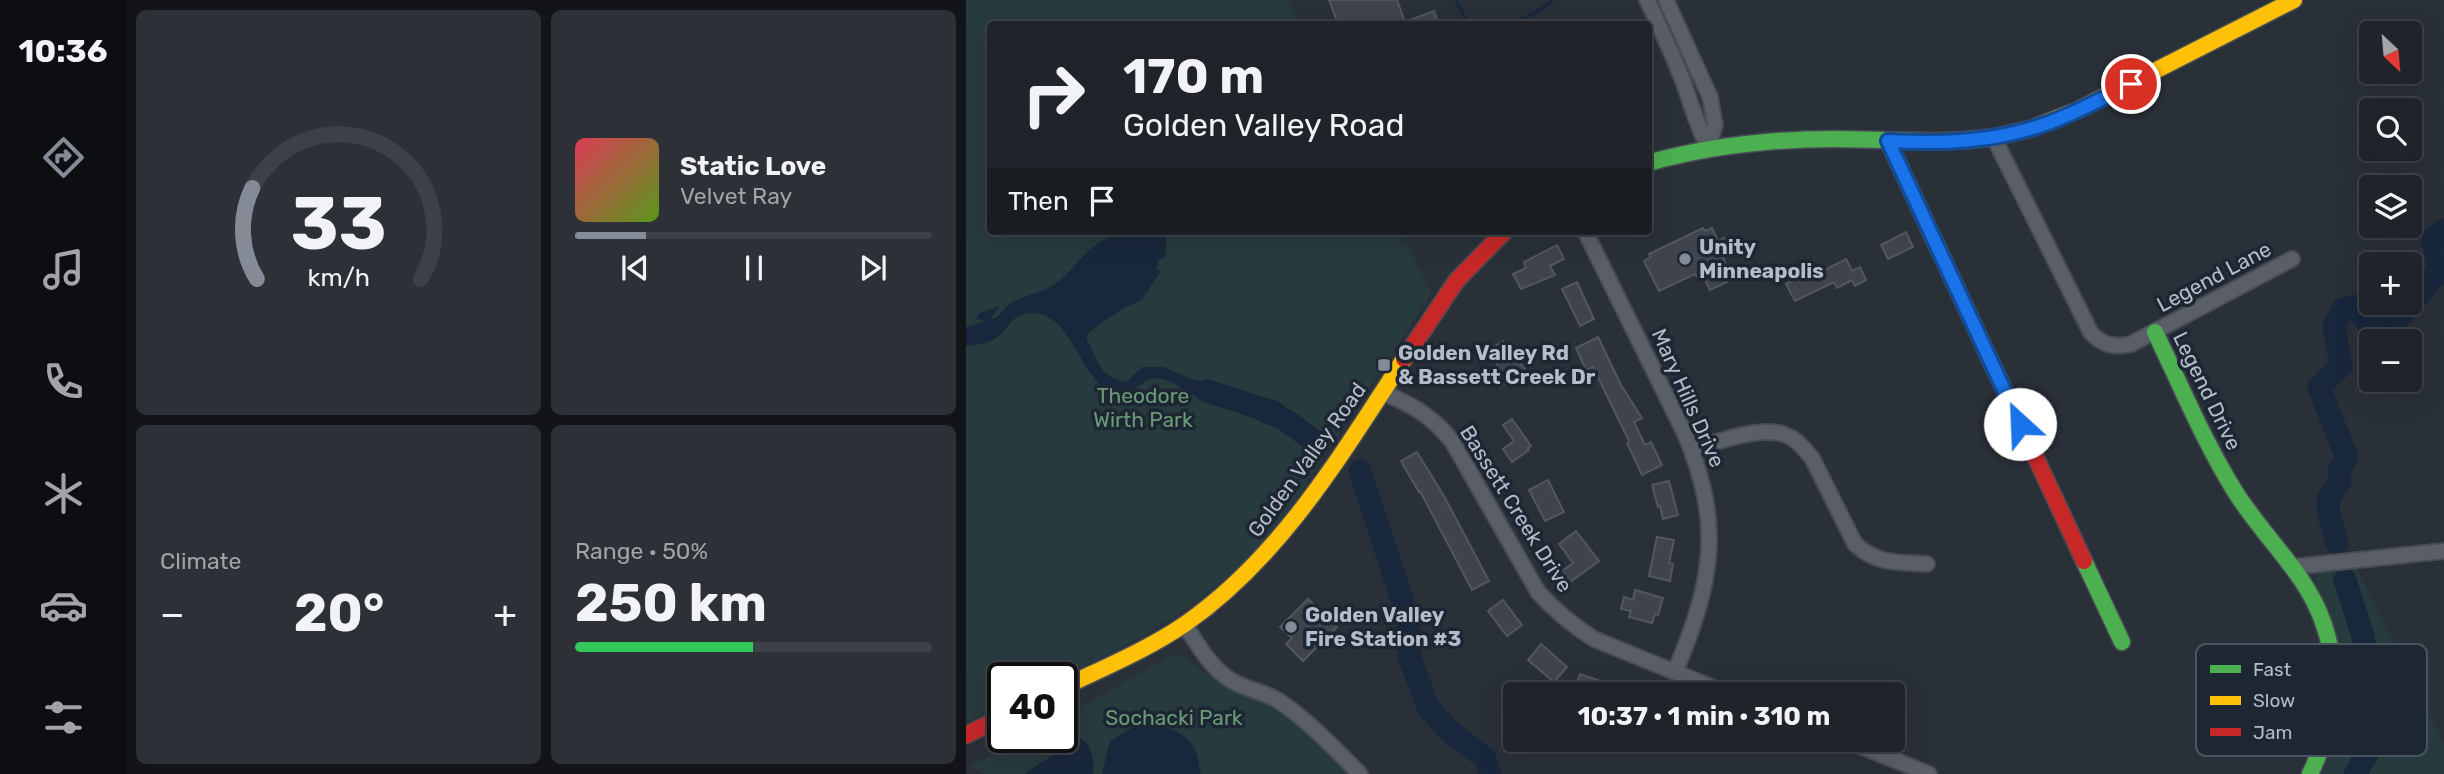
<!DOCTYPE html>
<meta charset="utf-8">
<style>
body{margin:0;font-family:Rubik,sans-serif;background:#2d3036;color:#f1f3f6;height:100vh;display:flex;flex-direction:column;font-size:26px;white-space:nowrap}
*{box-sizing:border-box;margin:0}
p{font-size:23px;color:#a2a4a8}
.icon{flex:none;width:38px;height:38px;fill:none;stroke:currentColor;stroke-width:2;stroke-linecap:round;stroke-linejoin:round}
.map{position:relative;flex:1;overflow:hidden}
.drawer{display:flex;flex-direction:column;gap:10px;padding:10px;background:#121417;width:840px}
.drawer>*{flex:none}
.hud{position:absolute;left:21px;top:21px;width:665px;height:214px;border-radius:7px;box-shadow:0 7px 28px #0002,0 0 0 2px #3d4147;background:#20242a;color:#f1f3f6;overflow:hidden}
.needle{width:46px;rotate:154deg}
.buttons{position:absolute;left:1393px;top:21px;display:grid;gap:14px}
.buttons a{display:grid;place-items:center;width:63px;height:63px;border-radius:7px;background:#20242a;box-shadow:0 7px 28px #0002,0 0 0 2px #3d4147;font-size:35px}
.speed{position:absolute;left:21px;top:662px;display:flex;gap:14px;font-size:35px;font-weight:700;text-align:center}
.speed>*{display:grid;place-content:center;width:91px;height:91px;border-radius:50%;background:#20242a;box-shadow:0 7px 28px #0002,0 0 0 2px #3d4147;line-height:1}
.speed .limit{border:4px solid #111;border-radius:10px;background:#fff;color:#111}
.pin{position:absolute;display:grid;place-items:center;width:60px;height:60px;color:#fff;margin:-30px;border:4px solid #fff;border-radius:50%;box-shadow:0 2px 7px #0007}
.me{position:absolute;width:77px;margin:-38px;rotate:335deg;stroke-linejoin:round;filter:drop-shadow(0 0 5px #0008)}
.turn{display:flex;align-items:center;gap:24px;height:147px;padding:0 21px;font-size:32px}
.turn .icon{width:91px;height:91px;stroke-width:2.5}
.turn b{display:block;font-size:49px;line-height:60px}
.then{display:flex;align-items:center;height:66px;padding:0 21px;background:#0003;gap:14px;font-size:26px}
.big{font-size:52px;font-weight:700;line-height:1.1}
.drawer .tile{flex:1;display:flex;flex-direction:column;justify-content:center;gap:10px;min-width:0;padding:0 24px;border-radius:10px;background:#2d3036}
.drawer .dial{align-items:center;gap:0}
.dial svg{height:182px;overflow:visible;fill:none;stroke:#3d4147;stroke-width:7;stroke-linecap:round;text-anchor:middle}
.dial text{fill:#f1f3f6;stroke:none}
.song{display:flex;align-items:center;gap:21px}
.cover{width:84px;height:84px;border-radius:10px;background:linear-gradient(135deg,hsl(350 70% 55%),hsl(90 70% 35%))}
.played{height:7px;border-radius:4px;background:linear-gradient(90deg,#848b96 20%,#3d4147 20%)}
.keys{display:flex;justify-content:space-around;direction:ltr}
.heat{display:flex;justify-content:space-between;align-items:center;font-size:38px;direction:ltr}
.charge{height:10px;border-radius:5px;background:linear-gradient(90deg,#34c759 50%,#3d4147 0)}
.drawer .tiles{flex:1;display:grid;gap:10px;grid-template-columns:repeat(2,1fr)}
.trip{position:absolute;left:537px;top:682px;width:402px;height:70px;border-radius:7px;background:#20242a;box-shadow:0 7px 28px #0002,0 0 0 2px #3d4147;font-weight:700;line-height:70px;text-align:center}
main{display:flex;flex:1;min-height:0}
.dock{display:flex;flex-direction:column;width:126px;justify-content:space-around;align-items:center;background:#0d0e11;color:#a2a4a8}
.dock .icon{width:49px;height:49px}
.dock .selected{color:#848b96}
.dock b{font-size:32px;color:#f1f3f6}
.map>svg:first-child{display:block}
.green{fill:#273a3e}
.water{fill:#19273c}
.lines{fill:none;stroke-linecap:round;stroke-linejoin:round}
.stream{stroke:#19273c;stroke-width:3.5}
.river{stroke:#19273c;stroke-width:23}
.building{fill:#3f444c;stroke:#52575f;stroke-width:2}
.street-casing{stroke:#484c55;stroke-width:18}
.fast-casing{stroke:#484c55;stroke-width:19}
.slow-casing{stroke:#484c55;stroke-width:19}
.jam-casing{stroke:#484c55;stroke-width:19}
.street{stroke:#5a5e66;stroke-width:14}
.fast{stroke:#4caf50;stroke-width:16}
.slow{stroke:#ffc107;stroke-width:16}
.jam{stroke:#c62828;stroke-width:16}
.route-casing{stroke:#114b97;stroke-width:18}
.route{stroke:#1a73e8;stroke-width:12}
.poi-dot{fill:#848b96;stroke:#1d2633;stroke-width:2.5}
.labels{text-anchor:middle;stroke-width:7;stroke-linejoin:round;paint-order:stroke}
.poi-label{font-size:21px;font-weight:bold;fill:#b4bcc9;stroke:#1d2633;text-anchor:start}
.street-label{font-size:21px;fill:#b4bcc9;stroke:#1d2633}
.park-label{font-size:21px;fill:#6b9a76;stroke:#1d2633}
.key{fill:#1d2633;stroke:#4a5360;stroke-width:2}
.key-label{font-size:19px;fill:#b4bcc9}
</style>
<main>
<nav class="dock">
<b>10:36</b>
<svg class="icon selected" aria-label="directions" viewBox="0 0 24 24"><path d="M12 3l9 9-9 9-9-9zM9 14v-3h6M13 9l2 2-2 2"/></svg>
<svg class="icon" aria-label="music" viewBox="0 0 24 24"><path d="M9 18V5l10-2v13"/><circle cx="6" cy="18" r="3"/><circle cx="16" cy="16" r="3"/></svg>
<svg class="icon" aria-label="phone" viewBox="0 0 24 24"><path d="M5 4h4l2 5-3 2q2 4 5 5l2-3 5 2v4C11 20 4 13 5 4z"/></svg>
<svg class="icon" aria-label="climate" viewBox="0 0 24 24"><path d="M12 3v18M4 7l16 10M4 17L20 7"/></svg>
<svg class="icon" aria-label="car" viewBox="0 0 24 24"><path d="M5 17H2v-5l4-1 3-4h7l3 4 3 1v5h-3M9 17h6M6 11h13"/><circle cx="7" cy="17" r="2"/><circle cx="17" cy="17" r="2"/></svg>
<svg class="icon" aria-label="filters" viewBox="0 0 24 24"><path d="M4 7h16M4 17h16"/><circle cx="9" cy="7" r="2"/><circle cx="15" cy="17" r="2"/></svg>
</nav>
<section class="drawer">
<div class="tiles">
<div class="tile dial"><svg viewBox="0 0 100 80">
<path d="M14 69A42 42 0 1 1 86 69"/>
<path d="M14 69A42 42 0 0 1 12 29" stroke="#848b96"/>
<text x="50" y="56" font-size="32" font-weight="700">33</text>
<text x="50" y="72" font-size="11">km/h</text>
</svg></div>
<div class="tile">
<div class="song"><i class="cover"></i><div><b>Static Love</b><p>Velvet Ray</p></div></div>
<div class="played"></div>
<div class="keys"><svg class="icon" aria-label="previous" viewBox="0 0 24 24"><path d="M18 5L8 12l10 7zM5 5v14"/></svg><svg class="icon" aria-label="pause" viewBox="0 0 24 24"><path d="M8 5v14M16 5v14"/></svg><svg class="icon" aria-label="next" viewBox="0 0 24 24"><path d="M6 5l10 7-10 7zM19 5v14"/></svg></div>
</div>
<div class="tile"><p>Climate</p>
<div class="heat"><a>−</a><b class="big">20°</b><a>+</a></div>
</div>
<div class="tile"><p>Range · 50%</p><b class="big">250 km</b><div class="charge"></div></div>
</div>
</section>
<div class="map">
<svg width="1478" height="774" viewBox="0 0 1478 774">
<rect width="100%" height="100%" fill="#2a3038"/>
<g class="green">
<path d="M0 0H322L334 24H24V231H435L465 294 327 504C278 572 214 619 140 655 126 662 111 672 96 676 82 681 53 677 37 677V705L0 722Z"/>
<path d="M1390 567 1478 744V774H1354C1369 747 1380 711 1377 680 1373 646 1355 613 1349 580 1356 565 1376 568 1390 567Z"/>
<polygon points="211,653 246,677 323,715 385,774 20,774 4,767 59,737 96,737 96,717"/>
</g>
<g class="water">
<path d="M153 231H201L199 257 193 260 190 268 194 272 176 300 157 308 121 334V340C132 360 134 378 160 382L176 367H197L225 379 245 383 254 391 272 396 269 404C264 402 259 399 254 399 248 398 243 401 238 399 220 395 208 378 189 378 175 379 165 398 150 394 111 382 107 304 58 314 44 317 41 331 30 338 22 344 10 344 0 346V327L20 321 10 319 14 313 34 306 25 318 27 319C35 316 37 309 44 304 59 294 80 293 94 280 111 265 127 240 150 236Z"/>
<path d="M293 396 310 400 316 404 350 436 346 445 331 439 317 427C301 428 287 417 273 409L278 397Z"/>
<path d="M172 724C194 724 220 729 230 752 233 759 233 767 235 774H136L144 741Z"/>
<path d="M113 738C127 744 128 761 127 774H58Z"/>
</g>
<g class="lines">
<g class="stream">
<polyline points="490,0 502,24"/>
<polyline points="548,24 582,5 586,0"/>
</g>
<g class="river">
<polyline points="241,391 294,408 321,421 348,441"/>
<polyline points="394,471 441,615 444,659 462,707 483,731 519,758 524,774"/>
<polyline points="1371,543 1363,515 1362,499 1374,481 1373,471 1381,458 1353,387 1375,366 1368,327 1377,309 1388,306 1404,326 1432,318 1469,276 1473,264 1467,239 1478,230"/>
<polyline points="1379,580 1397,636 1408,705 1401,754 1389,774"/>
</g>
</g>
<g class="building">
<polygon points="363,0 431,0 439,22 468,11 473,24 372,24"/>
<polygon points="737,228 739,231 746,228 752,241 758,238 766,253 757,257 759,263 753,266 761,282 744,290 736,274 731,277 729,274 693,291 678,261 685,257 683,254"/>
<polygon points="940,232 947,247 922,259 915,245"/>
<polygon points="591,245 598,259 584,266 589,275 555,289 547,274 560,268 558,262"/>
<polygon points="880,259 886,271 894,267 900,280 889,286 886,280 871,288 868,282 829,301 820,284 845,272 847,276"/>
<polygon points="611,282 628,319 614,326 596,289"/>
<polygon points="632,337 655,385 676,418 668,422 679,445 685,442 696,465 676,475 661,443 663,441 627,367 620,370 610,348"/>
<polygon points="537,341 559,369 534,387 525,373 533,368 522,351"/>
<polygon points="546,419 565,446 562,448 563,450 546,462 537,449 548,441 537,425"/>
<polygon points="451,452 478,496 523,581 506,590 454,491 453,492 435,461"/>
<polygon points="582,480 598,512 579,521 563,490"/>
<polygon points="703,481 712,515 697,519 694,506 692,507 686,485"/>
<polygon points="610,531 633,561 604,582 596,571 607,563 593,544"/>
<polygon points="691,537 708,540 703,563 707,564 704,581 683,576"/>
<polygon points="669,590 697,598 692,615 689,614 686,623 663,617 665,611 655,609 658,597 667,600"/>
<polygon points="342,599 371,627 337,661 320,644 326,638 314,627"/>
<polygon points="537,600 556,625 541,636 522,611"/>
<polygon points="575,644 601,667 588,682 562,660"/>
<polygon points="614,674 669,693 669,695 615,695 607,692"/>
</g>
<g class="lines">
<defs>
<g id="street">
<path d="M681 0C694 27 706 53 717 81 725 103 731 126 742 147"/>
<polyline points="700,0 744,97 749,125 742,147"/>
<path d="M1028 138 1125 333C1137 345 1148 348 1165 344L1326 259"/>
<path d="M619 231 719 434C758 527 746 583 709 672"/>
<path d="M416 392C446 405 465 415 486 441L572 592C589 611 606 625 628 639L765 695"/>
<path d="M726 449C752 442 797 424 822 436 832 440 839 450 846 458L889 544C912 565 932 562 961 564"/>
<polyline points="1326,567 1478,551"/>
<path d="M218 624C232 644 245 670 268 682 282 690 299 692 313 701 343 721 369 749 394 774"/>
<polyline points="879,740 963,774"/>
</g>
<g id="fast">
<path d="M682 163C743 146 805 139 868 139 922 139 975 145 1029 137"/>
<path d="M1189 332C1215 386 1238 442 1270 493 1289 523 1314 549 1334 578 1377 640 1376 708 1344 774"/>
<polyline points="1118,561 1156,642"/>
</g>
<g id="slow">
<polyline points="1029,137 1064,129 1112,110 1328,0"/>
<path d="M96 688C137 668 181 650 219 624 315 557 375 455 438 359"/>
</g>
<g id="jam">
<polyline points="922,141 1118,561"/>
<polyline points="438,359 491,280 539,231"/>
<polyline points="0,735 37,717"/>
</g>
</defs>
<use href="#street" class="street-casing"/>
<use href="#fast" class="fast-casing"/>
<use href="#slow" class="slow-casing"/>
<use href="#jam" class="jam-casing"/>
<use href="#street" class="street"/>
<use href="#fast" class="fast"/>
<use href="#slow" class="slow"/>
<use href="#jam" class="jam"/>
</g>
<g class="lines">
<defs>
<path id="route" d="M1054 424 922 141C976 144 1030 142 1082 123 1110 113 1138 98 1165 84"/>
</defs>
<use href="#route" class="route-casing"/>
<use href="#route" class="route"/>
</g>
<g class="poi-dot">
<circle cx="719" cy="259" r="7"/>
<rect x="411" y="358" width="14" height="14" rx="3.5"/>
<circle cx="325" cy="627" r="7"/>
</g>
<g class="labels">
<g class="poi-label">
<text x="733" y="254">Unity<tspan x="733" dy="24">Minneapolis</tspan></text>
<text x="432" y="360">Golden Valley Rd<tspan x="432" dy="24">&amp; Bassett Creek Dr</tspan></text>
<text x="339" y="622">Golden Valley<tspan x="339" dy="24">Fire Station #3</tspan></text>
</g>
<g class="street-label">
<text transform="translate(1248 277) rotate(-28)" y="7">Legend Lane</text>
<text transform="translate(1241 391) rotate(64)" y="7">Legend Drive</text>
<text transform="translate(722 398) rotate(66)" y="7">Mary Hills Drive</text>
<text transform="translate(341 460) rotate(-54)" y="7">Golden Valley Road</text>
<text transform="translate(550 509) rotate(58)" y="7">Bassett Creek Drive</text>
</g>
<g class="park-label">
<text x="177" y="403">Theodore<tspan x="177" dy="24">Wirth Park</tspan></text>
<text x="208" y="725">Sochacki Park</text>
</g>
</g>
<rect x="1230" y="644" width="231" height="112" rx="10" class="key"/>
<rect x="1244" y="665" width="31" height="8" fill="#4caf50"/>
<rect x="1244" y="696" width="31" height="9" fill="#ffc107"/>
<rect x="1244" y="728" width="31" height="8" fill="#c62828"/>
<g class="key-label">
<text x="1287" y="676">Fast</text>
<text x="1287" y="707">Slow</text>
<text x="1287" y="739">Jam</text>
</g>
</svg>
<div class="buttons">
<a><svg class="needle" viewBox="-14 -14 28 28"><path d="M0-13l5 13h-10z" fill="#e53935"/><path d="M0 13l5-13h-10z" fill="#a2a4a8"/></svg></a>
<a><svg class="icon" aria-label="search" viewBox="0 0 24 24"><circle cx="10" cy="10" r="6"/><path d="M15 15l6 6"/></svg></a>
<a><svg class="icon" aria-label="layers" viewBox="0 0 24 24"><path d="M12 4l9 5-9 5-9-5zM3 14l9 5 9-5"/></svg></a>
<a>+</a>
<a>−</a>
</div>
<div class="speed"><div class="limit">40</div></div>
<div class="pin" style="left:1165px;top:84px;background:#d93025"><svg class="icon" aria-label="arrive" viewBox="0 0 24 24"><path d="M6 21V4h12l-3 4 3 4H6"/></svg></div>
<svg class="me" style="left:1054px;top:424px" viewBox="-20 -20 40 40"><circle r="19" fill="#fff"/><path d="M0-13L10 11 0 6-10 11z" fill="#1a73e8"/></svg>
<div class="trip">10:37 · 1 min · 310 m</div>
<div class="hud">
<div class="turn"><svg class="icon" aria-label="right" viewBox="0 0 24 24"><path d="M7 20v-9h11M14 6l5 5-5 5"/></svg><div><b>170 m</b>Golden Valley Road</div></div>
<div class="then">Then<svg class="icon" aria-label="arrive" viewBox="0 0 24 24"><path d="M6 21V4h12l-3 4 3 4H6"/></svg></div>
</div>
</div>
</main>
